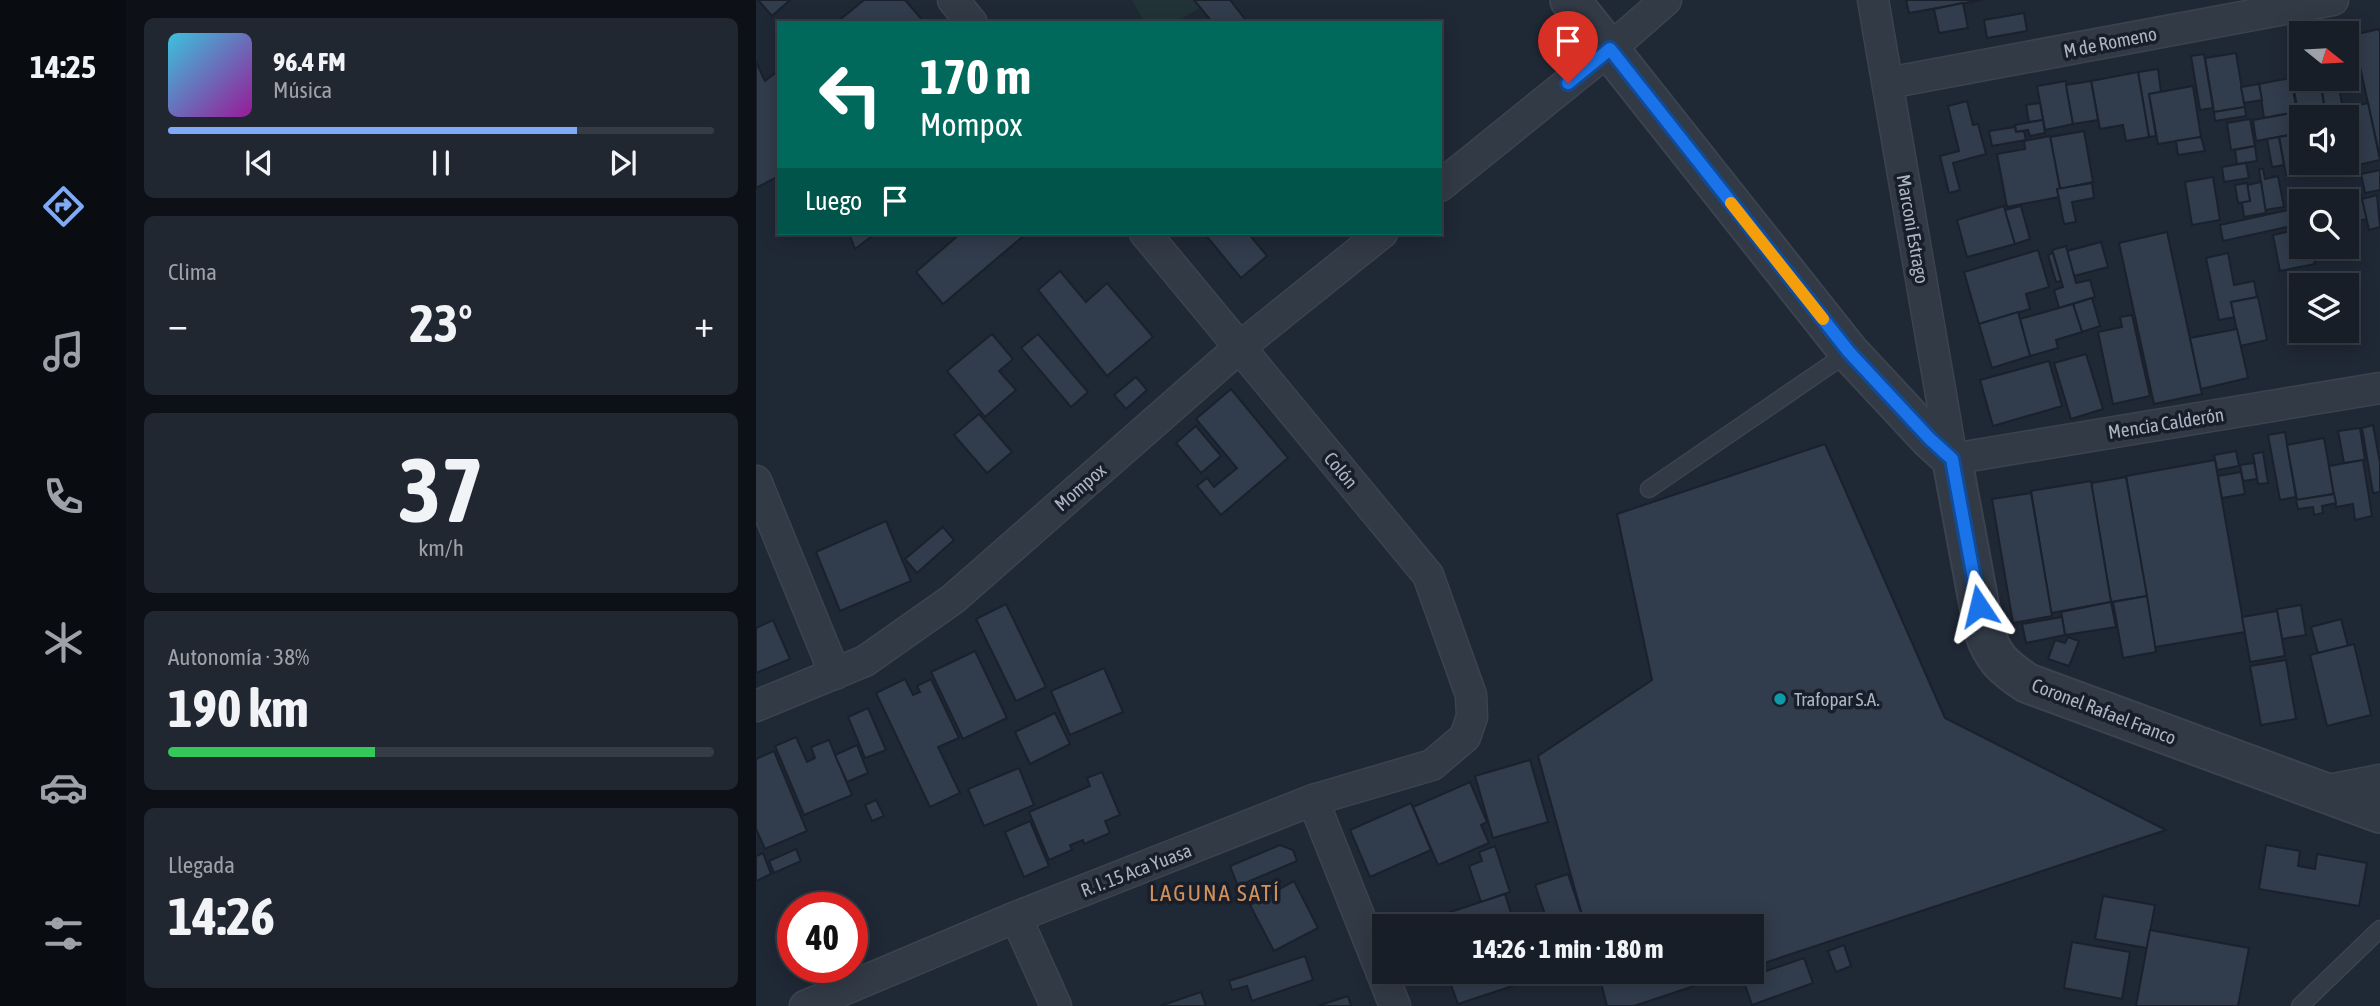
<!DOCTYPE html>
<html lang="es">
<meta charset="utf-8">
<style>
body{margin:0;font-family:"Asap Condensed",sans-serif;background:#202730;color:#f1f3f6;height:100vh;display:flex;flex-direction:column;font-size:26px;white-space:nowrap}
*{box-sizing:border-box;margin:0}
p{font-size:23px;color:#9ea2a8}
.icon{flex:none;width:38px;height:38px;fill:none;stroke:currentColor;stroke-width:2;stroke-linecap:round;stroke-linejoin:round}
.map{position:relative;flex:1;overflow:hidden}
.sheet{display:flex;flex-direction:column;gap:18px;padding:18px;background:#0d1016;width:630px}
.sheet>*{flex:none}
.banner{position:absolute;left:21px;top:21px;width:665px;height:214px;border-radius:0px;box-shadow:0 4px 18px #0003,0 0 0 2px #363c45;background:#00695c;color:#fff;overflow:hidden}
.needle{width:46px;rotate:108deg}
.buttons{position:absolute;left:1533px;top:21px;display:grid;gap:14px}
.buttons a{display:grid;place-items:center;width:70px;height:70px;border-radius:0px;background:#171e28;box-shadow:0 4px 18px #0003,0 0 0 2px #363c45;font-size:35px}
.speed{position:absolute;left:21px;top:892px;display:flex;gap:14px;font-size:35px;font-weight:700;text-align:center}
.speed>*{display:grid;place-content:center;width:91px;height:91px;border-radius:50%;background:#171e28;box-shadow:0 4px 18px #0003,0 0 0 2px #363c45;line-height:1}
.speed .limit{border:10px solid #d22;background:#fff;color:#111}
.pin{position:absolute;display:grid;place-items:center;width:60px;height:60px;color:#fff;margin:-72px -30px;border-radius:50% 50% 50% 0;rotate:-45deg;box-shadow:0 0 7px #0007}
.pin .icon{rotate:45deg}
.me{position:absolute;width:77px;margin:-38px;rotate:350deg;stroke-linejoin:round;filter:drop-shadow(0 0 5px #0008)}
.turn{display:flex;align-items:center;gap:24px;height:147px;padding:0 28px;font-size:32px}
.turn .icon{width:91px;height:91px;stroke-width:2.5}
.turn b{display:block;font-size:49px;line-height:60px}
.then{display:flex;align-items:center;height:66px;padding:0 28px;background:#0003;gap:14px;font-size:26px}
.big{font-size:52px;font-weight:700;line-height:1.1}
.sheet .tile{flex:1;display:flex;flex-direction:column;justify-content:center;gap:10px;min-width:0;padding:0 24px;border-radius:10px;background:#202730}
.sheet .dial{align-items:center;gap:0}
.dial b{font-size:91px;line-height:1}
.song{display:flex;align-items:center;gap:21px}
.cover{width:84px;height:84px;border-radius:10px;background:linear-gradient(135deg,hsl(190 70% 55%),hsl(300 70% 35%))}
.played{height:7px;border-radius:4px;background:linear-gradient(90deg,#7eaaf7 75%,#363c45 75%)}
.keys{display:flex;justify-content:space-around;direction:ltr}
.heat{display:flex;justify-content:space-between;align-items:center;font-size:38px;direction:ltr}
.charge{height:10px;border-radius:5px;background:linear-gradient(90deg,#34c759 38%,#363c45 0)}
.trip{position:absolute;left:616px;top:914px;width:392px;height:70px;border-radius:0px;background:#171e28;box-shadow:0 4px 18px #0003,0 0 0 2px #363c45;font-weight:700;line-height:70px;text-align:center}
main{display:flex;flex:1;min-height:0}
.tab-bar{display:flex;flex-direction:column;width:126px;justify-content:space-around;align-items:center;background:#090c10;color:#9ea2a8}
.tab-bar .icon{width:49px;height:49px}
.tab-bar .on{color:#7eaaf7}
.tab-bar b{font-size:32px;color:#f1f3f6}
.map>svg:first-child{display:block}
.green{fill:#213336}
.building{fill:#313c4c;stroke:#1a212c;stroke-width:2}
.lines{fill:none;stroke-linecap:round;stroke-linejoin:round}
.service-casing{stroke:#3c434f;stroke-width:19}
.minor-casing{stroke:#3c434f;stroke-width:33}
.tertiary-casing{stroke:#3c434f;stroke-width:42}
.service{stroke:#323a46;stroke-width:16}
.minor{stroke:#323a46;stroke-width:30}
.tertiary{stroke:#323a46;stroke-width:38}
.route-casing{stroke:#114b97;stroke-width:18}
.route{stroke:#1a73e8;stroke-width:12}
.slow{stroke:#f59e0b;stroke-width:12}
.culture-dot{fill:#0f9aa8;stroke:#181f2a;stroke-width:2.5}
.labels{text-anchor:middle;stroke-width:7;stroke-linejoin:round;paint-order:stroke}
.street-label{font-size:19px;fill:#acb5c3;stroke:#181f2a}
.poi-label{font-size:19px;fill:#acb5c3;stroke:#181f2a;text-anchor:start}
.quarter-label{font-size:23px;letter-spacing:2px;fill:#d19059;stroke:#181f2a}
</style>
<main>
<nav class="tab-bar">
<b>14:25</b>
<svg class="icon on" aria-label="directions" viewBox="0 0 24 24"><path d="M12 3l9 9-9 9-9-9zM9 14v-3h6M13 9l2 2-2 2"/></svg>
<svg class="icon" aria-label="music" viewBox="0 0 24 24"><path d="M9 18V5l10-2v13"/><circle cx="6" cy="18" r="3"/><circle cx="16" cy="16" r="3"/></svg>
<svg class="icon" aria-label="phone" viewBox="0 0 24 24"><path d="M5 4h4l2 5-3 2q2 4 5 5l2-3 5 2v4C11 20 4 13 5 4z"/></svg>
<svg class="icon" aria-label="climate" viewBox="0 0 24 24"><path d="M12 3v18M4 7l16 10M4 17L20 7"/></svg>
<svg class="icon" aria-label="car" viewBox="0 0 24 24"><path d="M5 17H2v-5l4-1 3-4h7l3 4 3 1v5h-3M9 17h6M6 11h13"/><circle cx="7" cy="17" r="2"/><circle cx="17" cy="17" r="2"/></svg>
<svg class="icon" aria-label="filters" viewBox="0 0 24 24"><path d="M4 7h16M4 17h16"/><circle cx="9" cy="7" r="2"/><circle cx="15" cy="17" r="2"/></svg>
</nav>
<section class="sheet">
<div class="tile">
<div class="song"><i class="cover"></i><div><b>96.4 FM</b><p>Música</p></div></div>
<div class="played"></div>
<div class="keys"><svg class="icon" aria-label="previous" viewBox="0 0 24 24"><path d="M18 5L8 12l10 7zM5 5v14"/></svg><svg class="icon" aria-label="pause" viewBox="0 0 24 24"><path d="M8 5v14M16 5v14"/></svg><svg class="icon" aria-label="next" viewBox="0 0 24 24"><path d="M6 5l10 7-10 7zM19 5v14"/></svg></div>
</div>
<div class="tile"><p>Clima</p>
<div class="heat"><a>−</a><b class="big">23°</b><a>+</a></div>
</div>
<div class="tile dial"><b>37</b><p>km/h</p></div>
<div class="tile"><p>Autonomía · 38%</p><b class="big">190 km</b><div class="charge"></div></div>
<div class="tile"><p>Llegada</p><b class="big">14:26</b></div>
</section>
<div class="map">
<svg width="1624" height="1006" viewBox="0 0 1624 1006">
<rect width="100%" height="100%" fill="#1f2835"/>
<polygon class="green" points="376,0 442,0 446,7 418,23 389,23"/>
<g class="building">
<polygon points="2,0 34,0 16,16"/>
<polygon points="108,0 149,0 169,23 80,23"/>
<polygon points="438,0 474,0 492,23 457,23"/>
<polygon points="1150,0 1226,0 1153,13"/>
<polygon points="1207,3 1212,28 1183,33 1178,9"/>
<polygon points="1268,13 1271,31 1231,38 1228,20"/>
<polygon points="1623,29 1624,33 1624,158 1597,35"/>
<polygon points="1480,53 1489,107 1458,112 1449,58"/>
<polygon points="1448,54 1457,108 1444,110 1435,56"/>
<polygon points="1545,58 1545,79 1564,79 1570,117 1545,117 1544,125 1533,61"/>
<polygon points="0,62 9,81 23,70 23,176 0,188"/>
<polygon points="1402,69 1405,92 1393,94 1400,136 1393,137 1382,72"/>
<polygon points="1382,72 1393,137 1370,141 1367,125 1344,129 1335,81"/>
<polygon points="1535,78 1541,112 1508,118 1503,84"/>
<polygon points="1582,79 1587,111 1570,114 1564,80"/>
<polygon points="1310,81 1317,124 1289,130 1281,86"/>
<polygon points="1335,81 1342,120 1317,124 1310,85"/>
<polygon points="1503,84 1506,100 1488,103 1485,87"/>
<polygon points="1437,86 1445,137 1402,144 1393,94"/>
<polygon points="1211,101 1217,125 1222,124 1230,154 1197,163 1204,190 1193,193 1184,156 1203,151 1192,106"/>
<polygon points="1284,103 1287,120 1273,122 1270,105"/>
<polygon points="1612,103 1624,160 1602,165 1590,108"/>
<polygon points="1489,107 1490,116 1459,121 1458,112"/>
<polygon points="1541,112 1545,133 1500,141 1497,120"/>
<polygon points="1494,119 1499,146 1475,150 1471,123"/>
<polygon points="1591,119 1593,119 1602,165 1594,167 1591,155"/>
<polygon points="1287,120 1289,133 1274,136 1272,130 1260,132 1259,125"/>
<polygon points="1259,127 1260,132 1268,131 1270,140 1236,146 1233,131"/>
<polygon points="1328,131 1337,182 1304,189 1294,137"/>
<polygon points="1545,133 1545,163 1550,163 1551,172 1530,175 1523,137"/>
<polygon points="1294,136 1304,189 1301,189 1303,197 1251,207 1241,154 1269,149 1268,141"/>
<polygon points="1445,137 1449,151 1422,155 1420,141"/>
<polygon points="1523,137 1528,165 1516,167 1511,139"/>
<polygon points="1499,146 1501,161 1481,164 1479,150"/>
<polygon points="1490,163 1493,178 1468,182 1466,167"/>
<polygon points="1559,163 1573,163 1575,174 1561,176"/>
<polygon points="1503,169 1507,169 1509,179 1522,176 1528,207 1509,210"/>
<polygon points="1624,170 1624,190 1609,193 1605,174"/>
<polygon points="1457,177 1464,220 1436,225 1429,182"/>
<polygon points="1505,182 1510,213 1488,217 1486,202 1494,201 1491,185"/>
<polygon points="1336,183 1338,198 1316,202 1320,222 1308,224 1301,189"/>
<polygon points="1491,183 1494,201 1482,203 1479,185"/>
<polygon points="1605,194 1611,219 1591,223 1591,201 1571,201"/>
<polygon points="1621,195 1624,227 1613,230 1606,199"/>
<polygon points="1248,206 1259,244 1211,257 1201,220"/>
<polygon points="1265,206 1274,239 1259,244 1249,210"/>
<polygon points="1545,207 1545,224 1467,241 1464,225"/>
<polygon points="1545,229 1545,247 1555,247 1559,264 1524,271 1517,235"/>
<polygon points="1411,232 1446,394 1398,404 1363,243"/>
<polygon points="93,233 120,233 99,249"/>
<polygon points="205,233 271,233 187,304 160,272"/>
<polygon points="448,233 492,233 511,256 485,278"/>
<polygon points="1345,242 1352,267 1318,276 1311,251"/>
<polygon points="1310,246 1320,283 1334,280 1339,297 1303,308 1298,290 1307,287 1296,250"/>
<polygon points="1282,250 1293,287 1270,294 1274,309 1223,324 1208,272"/>
<polygon points="1297,253 1305,281 1300,282 1292,255"/>
<polygon points="1472,253 1478,285 1498,281 1501,297 1475,302 1479,317 1463,320 1450,258"/>
<polygon points="304,271 330,302 351,283 397,337 351,376 282,290"/>
<polygon points="1502,297 1511,340 1484,346 1475,302"/>
<polygon points="1336,298 1344,326 1326,332 1317,304"/>
<polygon points="1317,304 1326,332 1300,340 1302,348 1274,356 1264,319"/>
<polygon points="1262,312 1274,356 1236,368 1223,324"/>
<polygon points="1376,315 1394,396 1357,404 1342,332 1366,327 1364,317"/>
<polygon points="1481,329 1492,378 1445,389 1434,338"/>
<polygon points="236,334 257,359 243,371 260,390 229,417 191,371"/>
<polygon points="282,334 332,392 315,407 265,348"/>
<polygon points="1330,354 1347,409 1315,419 1298,363"/>
<polygon points="1293,361 1306,406 1237,426 1224,380"/>
<polygon points="380,377 391,390 370,409 358,395"/>
<polygon points="475,389 532,458 465,515 441,486 451,478 458,487 481,468 440,419"/>
<polygon points="223,414 256,452 231,473 198,435"/>
<polygon points="1617,425 1624,463 1624,492 1617,493 1606,428"/>
<polygon points="440,426 465,456 445,473 420,443"/>
<polygon points="1604,428 1609,460 1588,463 1582,431"/>
<polygon points="1529,432 1540,497 1524,500 1512,435"/>
<polygon points="1568,438 1578,494 1541,500 1531,445"/>
<polygon points="1069,444 1189,718 1410,830 996,967 996,926 829,926 782,756 896,680 861,514"/>
<polygon points="1480,451 1483,466 1461,470 1458,455"/>
<polygon points="1507,452 1512,483 1502,484 1497,454"/>
<polygon points="1459,460 1489,632 1399,647 1370,476"/>
<polygon points="1607,460 1616,516 1599,520 1597,504 1580,507 1573,466"/>
<polygon points="1498,463 1501,479 1487,481 1484,465"/>
<polygon points="1485,472 1489,494 1466,498 1462,476"/>
<polygon points="1370,477 1391,596 1355,602 1335,483"/>
<polygon points="1335,481 1355,602 1295,613 1275,491"/>
<polygon points="1275,493 1296,616 1257,623 1236,499"/>
<polygon points="1578,494 1580,503 1566,506 1567,513 1558,515 1557,507 1542,509 1540,500"/>
<polygon points="130,521 155,581 84,611 60,552"/>
<polygon points="187,527 198,540 161,573 149,559"/>
<polygon points="1391,596 1400,652 1367,658 1357,602"/>
<polygon points="1355,602 1360,627 1309,635 1305,612"/>
<polygon points="250,604 290,687 260,701 220,619"/>
<polygon points="1545,605 1550,635 1526,639 1521,609"/>
<polygon points="1521,611 1529,656 1494,662 1486,617"/>
<polygon points="1306,617 1309,635 1270,643 1266,624"/>
<polygon points="1585,619 1592,646 1562,653 1555,627"/>
<polygon points="17,620 34,659 0,673 0,628"/>
<polygon points="1312,637 1323,641 1313,666 1292,659 1299,640 1309,643"/>
<polygon points="1598,644 1615,715 1571,726 1554,655"/>
<polygon points="219,651 251,718 207,739 175,672"/>
<polygon points="1530,660 1540,719 1505,725 1494,666"/>
<polygon points="348,668 367,712 314,735 295,691"/>
<polygon points="149,679 157,695 164,692 161,686 175,679 203,738 182,747 204,793 174,807 120,693"/>
<polygon points="112,708 130,750 109,758 92,717"/>
<polygon points="299,713 314,744 274,764 259,732"/>
<polygon points="40,737 51,762 59,758 55,747 73,740 96,795 48,815 19,746"/>
<polygon points="101,745 112,773 91,782 79,755"/>
<polygon points="18,751 51,831 9,849 0,829 0,759"/>
<polygon points="774,760 792,822 737,838 719,776"/>
<polygon points="263,768 278,805 228,826 212,789"/>
<polygon points="346,772 364,815 349,821 354,833 328,844 327,840 314,845 316,850 293,860 273,812 334,786 331,778"/>
<polygon points="714,782 731,822 725,825 733,843 682,865 657,807"/>
<polygon points="120,800 128,816 116,821 109,805"/>
<polygon points="655,803 675,850 614,877 594,830"/>
<polygon points="274,821 293,866 268,877 249,832"/>
<polygon points="524,845 537,850 541,861 482,886 474,866"/>
<polygon points="1510,845 1544,851 1542,866 1559,869 1561,854 1611,863 1603,906 1503,889"/>
<polygon points="739,846 754,892 725,902 713,866 726,861 723,852"/>
<polygon points="40,849 45,861 18,873 13,861"/>
<polygon points="7,853 15,874 0,881 0,856"/>
<polygon points="812,874 827,919 806,926 793,926 779,885"/>
<polygon points="538,881 562,928 518,951 494,905"/>
<polygon points="749,894 759,926 655,926 655,925"/>
<polygon points="1347,896 1399,905 1391,948 1339,939"/>
<polygon points="1394,930 1493,948 1482,1006 1380,1006"/>
<polygon points="1316,942 1374,952 1366,999 1308,988"/>
<polygon points="1088,945 1095,966 1080,972 1072,951"/>
<polygon points="549,956 557,980 496,1001 491,986 476,990 473,981"/>
<polygon points="1048,958 1057,983 996,1005 987,979"/>
<polygon points="690,971 779,971 781,978 702,1004"/>
<polygon points="842,971 983,971 878,1006 851,1006"/>
<polygon points="445,992 450,1006 404,1006"/>
<polygon points="592,996 595,1006 562,1006"/>
</g>
<g class="lines">
<defs>
<g id="service">
<polyline points="893,489 1093,352"/>
<polyline points="1544,1006 1624,929"/>
</g>
<g id="minor">
<polyline points="197,0 216,23"/>
<polyline points="1117,0 1196,459 1624,388"/>
<polyline points="1132,83 1577,0"/>
<polyline points="684,186 854,49 910,0"/>
<polyline points="0,481 79,674"/>
<polyline points="0,706 109,661 197,599 484,347 626,233"/>
<polyline points="1562,792 1624,780"/>
<polyline points="557,800 639,1006"/>
<polyline points="260,917 300,1006"/>
<polyline points="49,1006 260,917 557,800 676,765 709,737 716,717 715,695 672,575 389,233"/>
</g>
<path id="tertiary" d="M814 0 1093 352 1174 439 1196 459 1228 631C1237 658 1247 667 1271 683L1624 813"/>
</defs>
<use href="#service" class="service-casing"/>
<use href="#minor" class="minor-casing"/>
<use href="#tertiary" class="tertiary-casing"/>
<use href="#service" class="service"/>
<use href="#minor" class="minor"/>
<use href="#tertiary" class="tertiary"/>
</g>
<g class="lines">
<defs>
<polyline id="route" points="812,83 854,49 1093,352 1174,439 1196,459 1223,606"/>
</defs>
<use href="#route" class="route-casing"/>
<use href="#route" class="route"/>
<polyline class="slow" points="975,203 1067,319"/>
</g>
<circle class="culture-dot" cx="1024" cy="699" r="7"/>
<g class="labels">
<g class="street-label">
<text transform="translate(1354 42) rotate(-11)" y="7">M de Romeno</text>
<text transform="translate(1157 229) rotate(80)" y="7">Marconi Estrago</text>
<text transform="translate(1410 423) rotate(-9)" y="7">Mencia Calderón</text>
<text transform="translate(585 470) rotate(50)" y="7">Colón</text>
<text transform="translate(324 487) rotate(-41)" y="7">Mompox</text>
<text transform="translate(1348 711) rotate(21)" y="7">Coronel Rafael Franco</text>
<text transform="translate(380 870) rotate(-21)" y="7">R. I. 15 Aca Yuasa</text>
</g>
<g class="poi-label">
<text x="1038" y="706">Trafopar S.A.</text>
</g>
<g class="quarter-label">
<text x="459" y="901">LAGUNA SATÍ</text>
</g>
</g>
</svg>
<div class="buttons">
<a><svg class="needle" viewBox="-14 -14 28 28"><path d="M0-13l5 13h-10z" fill="#e53935"/><path d="M0 13l5-13h-10z" fill="#9ea2a8"/></svg></a>
<a><svg class="icon" aria-label="sound" viewBox="0 0 24 24"><path d="M4 9h4l5-4v14l-5-4H4zM17 9q2 3 0 6"/></svg></a>
<a><svg class="icon" aria-label="search" viewBox="0 0 24 24"><circle cx="10" cy="10" r="6"/><path d="M15 15l6 6"/></svg></a>
<a><svg class="icon" aria-label="layers" viewBox="0 0 24 24"><path d="M12 4l9 5-9 5-9-5zM3 14l9 5 9-5"/></svg></a>
</div>
<div class="speed"><div class="limit">40</div></div>
<div class="pin" style="left:812px;top:83px;background:#d93025"><svg class="icon" aria-label="arrive" viewBox="0 0 24 24"><path d="M6 21V4h12l-3 4 3 4H6"/></svg></div>
<svg class="me" style="left:1223px;top:606px" viewBox="-20 -20 40 40"><path d="M0-17L14 15 0 8-14 15z" fill="#1a73e8" stroke="#fff" stroke-width="4"/></svg>
<div class="trip">14:26 · 1 min · 180 m</div>
<div class="banner">
<div class="turn"><svg class="icon" aria-label="left" viewBox="0 0 24 24"><path d="M17 20v-9H6M10 6l-5 5 5 5"/></svg><div><b>170 m</b>Mompox</div></div>
<div class="then">Luego<svg class="icon" aria-label="arrive" viewBox="0 0 24 24"><path d="M6 21V4h12l-3 4 3 4H6"/></svg></div>
</div>
</div>
</main>
